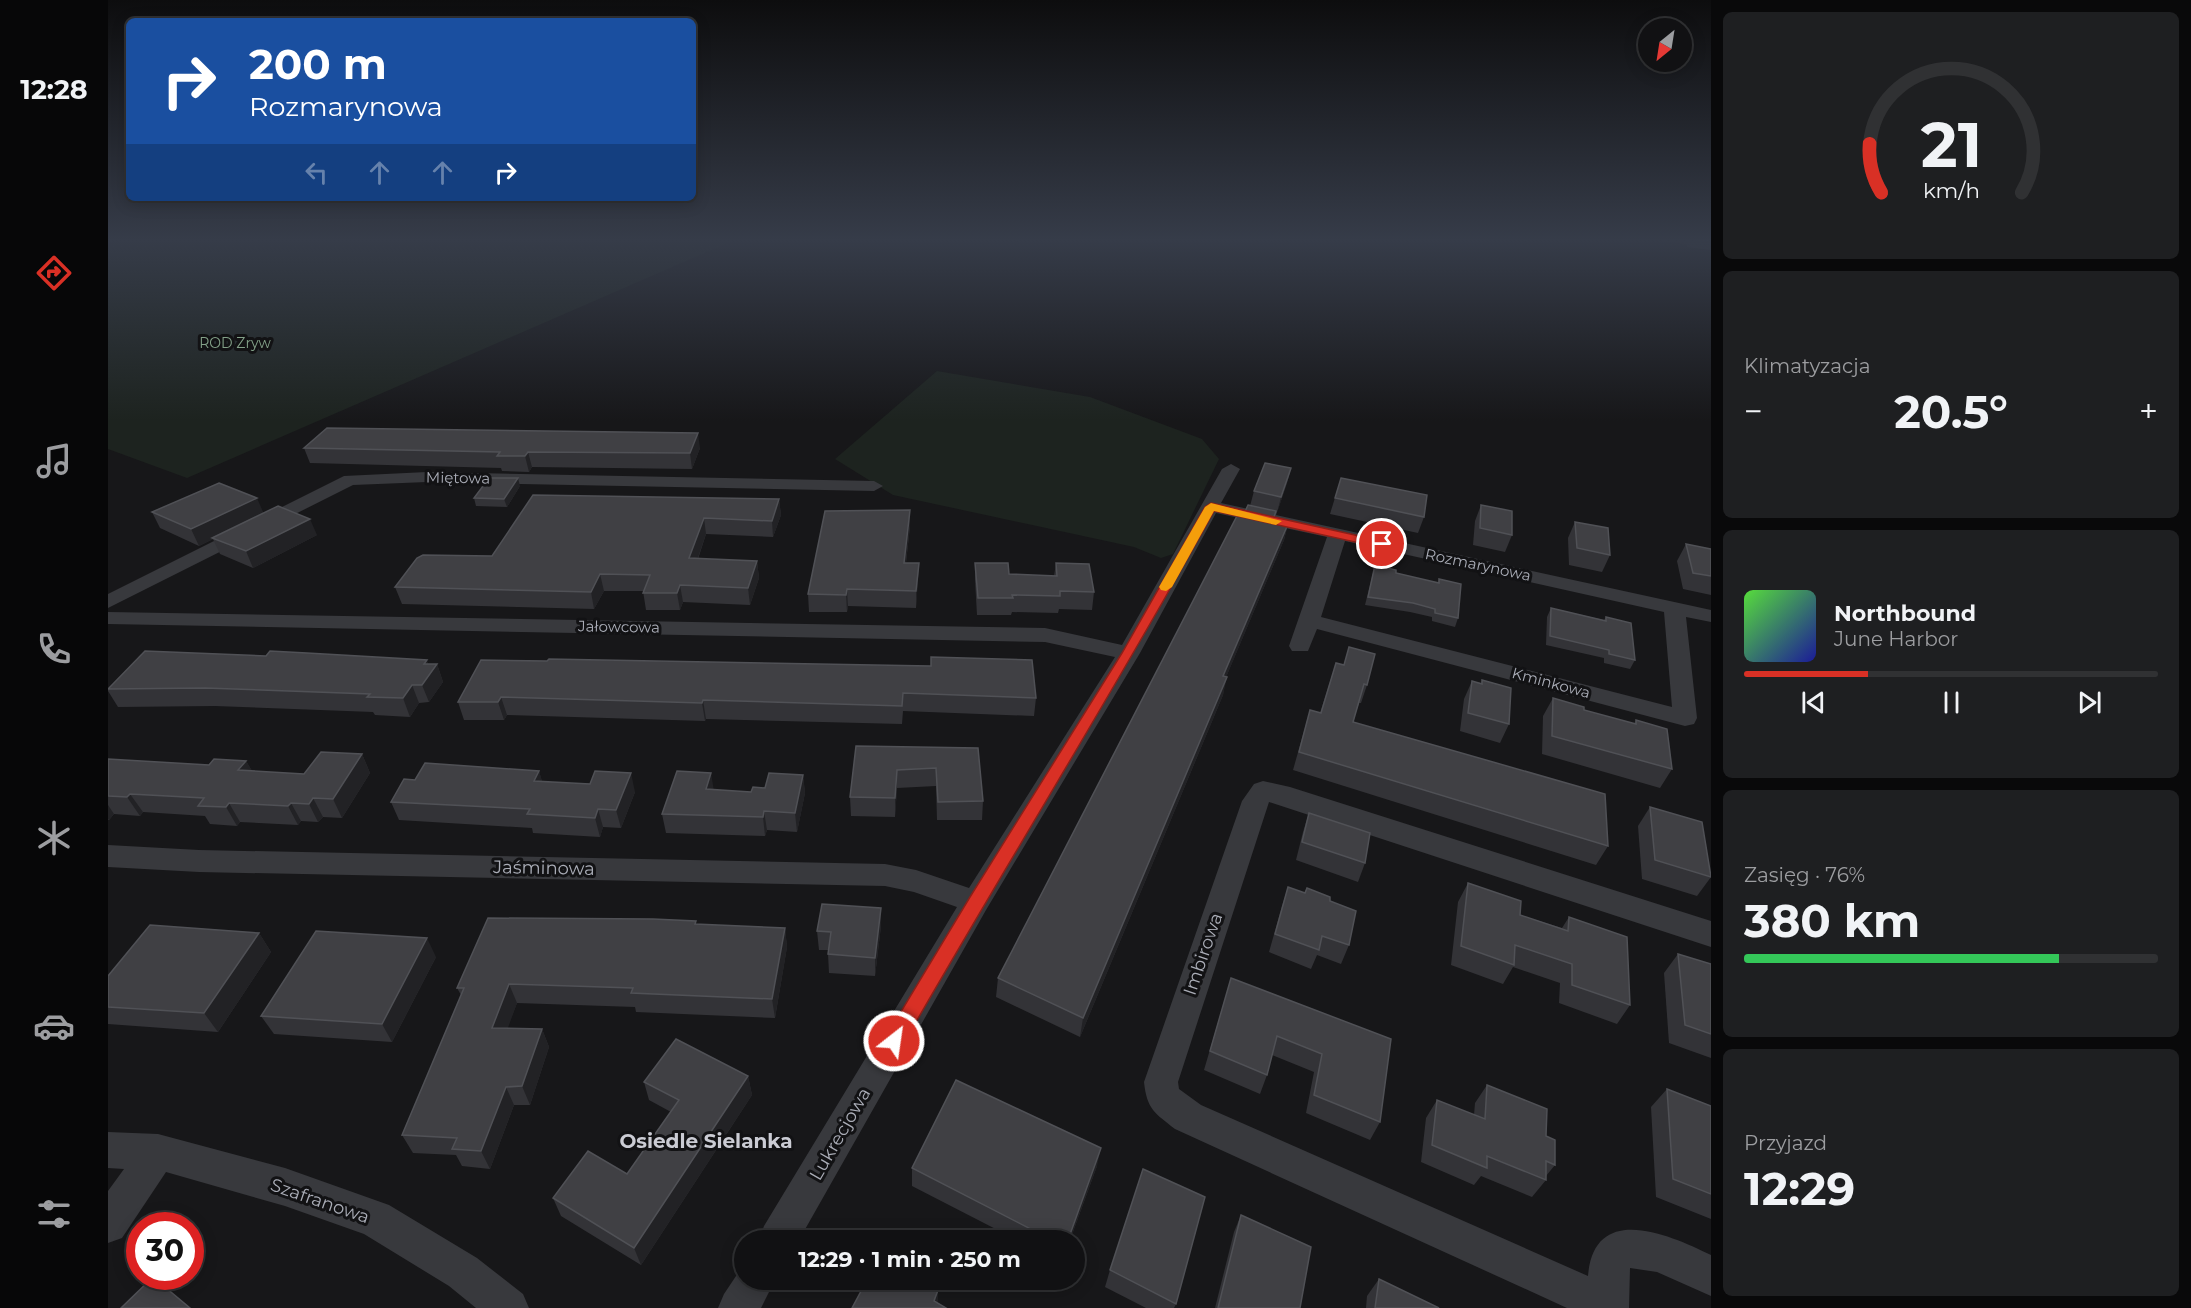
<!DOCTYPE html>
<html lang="pl">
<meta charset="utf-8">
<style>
body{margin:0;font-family:Montserrat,sans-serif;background:#1e1f21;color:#f1f3f6;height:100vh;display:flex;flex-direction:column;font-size:22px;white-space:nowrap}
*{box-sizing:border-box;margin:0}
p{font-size:20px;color:#9c9da0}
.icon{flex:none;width:33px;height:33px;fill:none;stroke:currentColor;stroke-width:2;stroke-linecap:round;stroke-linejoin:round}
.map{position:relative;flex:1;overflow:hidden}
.details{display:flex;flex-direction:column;gap:12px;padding:12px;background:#09090a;width:480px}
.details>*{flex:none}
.hud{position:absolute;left:18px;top:18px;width:570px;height:183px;border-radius:9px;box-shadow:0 3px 15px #0003,0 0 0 2px #303133;background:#1a4fa0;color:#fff;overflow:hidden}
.needle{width:39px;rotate:210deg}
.buttons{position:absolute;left:1530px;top:18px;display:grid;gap:12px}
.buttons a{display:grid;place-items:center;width:54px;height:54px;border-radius:50%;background:#111113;box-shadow:0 3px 15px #0003,0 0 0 2px #303133;font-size:30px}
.speed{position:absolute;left:18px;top:1212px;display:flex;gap:12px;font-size:30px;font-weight:700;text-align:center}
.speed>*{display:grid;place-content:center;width:78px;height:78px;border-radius:50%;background:#111113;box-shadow:0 3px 15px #0003,0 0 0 2px #303133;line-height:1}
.speed .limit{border:9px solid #d22;background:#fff;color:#111}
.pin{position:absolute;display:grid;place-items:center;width:51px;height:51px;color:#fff;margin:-26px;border:3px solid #fff;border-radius:50%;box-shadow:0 2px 6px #0007}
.me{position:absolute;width:66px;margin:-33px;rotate:30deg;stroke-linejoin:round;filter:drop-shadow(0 0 4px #0008)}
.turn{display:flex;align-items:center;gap:21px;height:126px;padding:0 24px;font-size:27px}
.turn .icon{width:78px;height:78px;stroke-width:2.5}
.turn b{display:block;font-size:42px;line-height:51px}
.lanes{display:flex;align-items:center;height:57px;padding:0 24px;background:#0003;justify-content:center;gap:30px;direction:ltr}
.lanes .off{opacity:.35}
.big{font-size:45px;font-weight:700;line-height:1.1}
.details .tile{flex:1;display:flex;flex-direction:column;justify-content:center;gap:9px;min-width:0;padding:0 21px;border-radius:9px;background:#1e1f21}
.details .dial{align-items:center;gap:0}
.dial svg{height:156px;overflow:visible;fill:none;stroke:#303133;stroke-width:7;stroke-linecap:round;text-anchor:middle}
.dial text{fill:#f1f3f6;stroke:none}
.song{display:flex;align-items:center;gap:18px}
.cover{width:72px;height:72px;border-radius:9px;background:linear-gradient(135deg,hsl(110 70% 55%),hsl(240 70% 35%))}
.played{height:6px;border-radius:3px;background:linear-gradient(90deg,#d93025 30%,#303133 30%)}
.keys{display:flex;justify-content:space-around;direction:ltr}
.heat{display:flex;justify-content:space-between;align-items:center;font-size:33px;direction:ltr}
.charge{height:9px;border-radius:4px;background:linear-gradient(90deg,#34c759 76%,#303133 0)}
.trip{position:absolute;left:626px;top:1230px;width:351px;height:60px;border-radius:30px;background:#111113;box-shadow:0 3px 15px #0003,0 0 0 2px #303133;font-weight:700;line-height:60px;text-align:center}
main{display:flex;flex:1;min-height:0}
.tabs{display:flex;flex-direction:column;width:108px;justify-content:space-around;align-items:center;background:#070708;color:#9c9da0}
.tabs .icon{width:42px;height:42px}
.tabs .on{color:#d93025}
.tabs b{font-size:27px;color:#f1f3f6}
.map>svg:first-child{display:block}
.green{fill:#1d231f}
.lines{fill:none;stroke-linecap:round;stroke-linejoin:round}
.minor{fill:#38393d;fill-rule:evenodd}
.wall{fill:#333337}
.shaded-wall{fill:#222225}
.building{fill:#404044;stroke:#505156;stroke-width:1.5}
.route{fill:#d93025;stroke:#8d1f18;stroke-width:1.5}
.slow{fill:#f59e0b}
.labels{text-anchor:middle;stroke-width:6;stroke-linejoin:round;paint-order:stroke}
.far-park-label{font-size:14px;fill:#83a188;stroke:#121214}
.street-label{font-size:15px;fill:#aaadb7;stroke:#121214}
.near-street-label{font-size:18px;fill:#aaadb7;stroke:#121214}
.near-neighbourhood-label{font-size:20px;font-weight:bold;fill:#cbccd4;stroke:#121214}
</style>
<main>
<nav class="tabs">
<b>12:28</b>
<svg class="icon on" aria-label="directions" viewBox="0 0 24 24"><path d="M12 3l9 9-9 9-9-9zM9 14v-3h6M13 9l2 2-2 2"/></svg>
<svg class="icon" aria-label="music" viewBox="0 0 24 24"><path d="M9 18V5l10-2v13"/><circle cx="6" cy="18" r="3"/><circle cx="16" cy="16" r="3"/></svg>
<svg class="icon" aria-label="phone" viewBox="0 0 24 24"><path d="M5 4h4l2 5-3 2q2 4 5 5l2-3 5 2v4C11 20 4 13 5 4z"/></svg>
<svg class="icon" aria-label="climate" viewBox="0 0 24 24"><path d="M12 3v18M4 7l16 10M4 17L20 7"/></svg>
<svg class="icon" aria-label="car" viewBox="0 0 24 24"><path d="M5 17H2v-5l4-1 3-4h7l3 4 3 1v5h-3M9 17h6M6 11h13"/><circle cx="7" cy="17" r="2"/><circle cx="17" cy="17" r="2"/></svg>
<svg class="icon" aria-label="filters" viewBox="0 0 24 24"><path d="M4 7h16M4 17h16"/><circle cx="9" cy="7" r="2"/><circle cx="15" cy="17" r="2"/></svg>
</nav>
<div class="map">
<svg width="1603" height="1308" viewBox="0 0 1603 1308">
<rect width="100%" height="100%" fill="#171719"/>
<g class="green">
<polygon points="26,238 631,238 79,478 0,449 0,245"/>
<polygon points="829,371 982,397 1094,439 1111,459 1065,554 1053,558 1026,547 785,495 727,459"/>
</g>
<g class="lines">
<g class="minor">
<path d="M1123 464 1132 469 1113 503 1603 610V622L1578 617 1589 718 1586 724 1577 726 1209 629 1200 651H1184L1181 646 1219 537 1108 513 1032 653 878 910 691 1240H651L656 1226 849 907 806 892 777 886 91 872 0 867V845L91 850 777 864 808 870 861 888 1007 657 937 642 0 624V612L937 628 1014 645 1114 469ZM1237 541 1556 612 1564 707 1213 617Z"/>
<polygon points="319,472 766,481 775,486 766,491 319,482 245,485 0,608 0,594 236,476"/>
<path d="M1155 781 1182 787 1603 921V947L1161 802 1070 1082 1071 1089 1093 1105 1480 1276C1486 1201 1562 1235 1603 1255V1296L1549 1272 1522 1268 1521 1308H1459L1067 1129C1047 1113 1039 1110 1036 1082L1134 801 1146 784Z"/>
<polygon points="0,1132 50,1134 177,1168 281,1205 369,1258 415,1294 421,1308 368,1308 341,1286 256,1234 177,1206 58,1172 14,1238 0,1243 0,1191 16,1169 0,1168"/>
<polygon points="636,1264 636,1280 667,1280 653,1308 610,1308 616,1294"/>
</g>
</g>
<g class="wall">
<polygon points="1526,238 1603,238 1603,250 1579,247 1579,244"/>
<polygon points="196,448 592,448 584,469 424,467 421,472 394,471 393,468 202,463"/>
<polygon points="1183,468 1179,483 1166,521 1180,524 1176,540 1118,677 1115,695 972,1037 888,997 890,978 1136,514 1142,506 1146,491"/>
<polygon points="1233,478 1316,517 1310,533 1222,514"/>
<polygon points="412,486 399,507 368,506 366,498"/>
<polygon points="671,499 673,515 665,537 598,534 590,559 649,561 651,578 642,605 575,602 572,610 538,610 535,591 496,591 486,609 294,604 287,587 384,556"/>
<polygon points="1373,505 1404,535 1397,552 1365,545 1367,521"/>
<polygon points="44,512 155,513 209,535 145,568 112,554 105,539 91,546 52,528"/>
<polygon points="1467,522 1502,555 1494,572 1461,565 1460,538"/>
<polygon points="802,526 798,563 811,563 808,608 740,606 739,612 701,612 700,594"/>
<polygon points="1578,544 1603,549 1603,595 1575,589 1569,561"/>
<polygon points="867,563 901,574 946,576 948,563 986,592 984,610 951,609 950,613 904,612 903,615 869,615 867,580"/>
<polygon points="1267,565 1288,573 1330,583 1331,579 1350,618 1347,627 1324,621 1324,617 1302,612 1257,605"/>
<polygon points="1443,608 1496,620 1498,617 1527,660 1522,669 1496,663 1496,658 1438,645 1439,617"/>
<polygon points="1241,647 1259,685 1253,703 1251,703 1245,722 1500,846 1488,865 1185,770 1202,710 1212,713 1228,663 1236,665"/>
<polygon points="373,660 928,698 926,716 795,711 794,724 598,719 597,721 399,715 396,720 356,720 350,702"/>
<polygon points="321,664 329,664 335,682 321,702 311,703 302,717 267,715 265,712 107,706 10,707 0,691 0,688"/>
<polygon points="1374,680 1401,724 1392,743 1352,731 1356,699 1364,681 1373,683"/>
<polygon points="1445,698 1476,710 1526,724 1528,720 1564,769 1552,788 1434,754 1435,716"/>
<polygon points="748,746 870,748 875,801 874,820 829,820 828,786 789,788 787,817 743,816 742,797"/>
<polygon points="254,754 262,773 234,818 215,817 210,822 193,821 190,825 132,822 129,826 102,824 97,816 35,812 32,816 6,814 1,820 0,820 0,759 101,765 138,761 144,771 196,774"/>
<polygon points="431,771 434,782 527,792 513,828 495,827 492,837 425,833 424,828 291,820 283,802 307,780"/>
<polygon points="695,775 697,793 689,832 659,830 657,836 558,833 554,814 606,790 643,792"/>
<polygon points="1542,807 1603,877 1589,896 1534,879 1530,826"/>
<polygon points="1201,813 1257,863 1250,882 1188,860 1195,832"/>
<polygon points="1360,883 1412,915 1454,928 1461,917 1522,1005 1509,1024 1451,1003 1452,983 1405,967 1395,984 1343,965 1350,902"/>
<polygon points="1180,887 1197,893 1199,888 1222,901 1241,945 1233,964 1209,955 1203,969 1161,952 1174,906"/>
<polygon points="588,921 588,924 677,928 679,947 667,1018 528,1012 527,1007 409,1003 399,1028 434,1029 441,1047 422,1105 406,1105 382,1169 354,1166 348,1155 305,1153 294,1135 353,995 349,988"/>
<polygon points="773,926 767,976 721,973 720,954 721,950 711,950 709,931"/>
<polygon points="151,933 163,952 110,1032 0,1024 0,976"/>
<polygon points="1570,954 1603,964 1603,1058 1561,1043 1556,973"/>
<polygon points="328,957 284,1042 166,1034 153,1016"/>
<polygon points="1123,978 1283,1039 1272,1122 1262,1140 1198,1113 1206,1072 1164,1055 1159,1075 1152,1094 1096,1070"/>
<polygon points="640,1076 644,1095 533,1265 453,1216 445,1198 519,1174 563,1112 541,1100 536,1082"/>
<polygon points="1379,1085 1438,1136 1447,1165 1438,1176 1438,1180 1424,1197 1373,1176 1366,1185 1313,1162 1318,1118 1329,1100 1366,1115 1367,1103"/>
<polygon points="1559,1089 1603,1106 1603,1219 1548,1197 1543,1107"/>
<polygon points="989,1166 962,1240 909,1240 804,1186 804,1168"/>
<polygon points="1133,1215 1192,1308 1107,1308 1126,1232"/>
<polygon points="1002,1270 1068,1304 1066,1308 1038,1308 997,1287"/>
<polygon points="1271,1279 1331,1308 1258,1308 1259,1296"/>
</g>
<g class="shaded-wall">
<polygon points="590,433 592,448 584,469 582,453"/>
<polygon points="420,452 424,467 421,472 417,456"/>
<polygon points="1183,468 1179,483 1169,513 1173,497"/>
<polygon points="410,478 412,486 399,507 396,499"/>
<polygon points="149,498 156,514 104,538 105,539 91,546 83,529"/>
<polygon points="671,499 673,515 665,537 664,521"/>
<polygon points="802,510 802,526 796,579 796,563"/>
<polygon points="596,518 598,534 584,575 581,558"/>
<polygon points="202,519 209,535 145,568 138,551"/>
<polygon points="1180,524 1176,540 1111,694 1115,676"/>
<polygon points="649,561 651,578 642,605 640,588"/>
<polygon points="811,563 810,580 808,608 808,591"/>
<polygon points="492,574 496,591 486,609 483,592"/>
<polygon points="572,585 575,602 572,610 569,593"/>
<polygon points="739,589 740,606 739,612 738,595"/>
<polygon points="319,660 323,671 329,664 335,682 321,702 314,685 316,664"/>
<polygon points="1119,677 1115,695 972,1037 975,1018"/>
<polygon points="304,685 311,703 302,717 295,698"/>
<polygon points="393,697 399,715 396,720 390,702"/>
<polygon points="595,700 598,719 597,721 594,703"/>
<polygon points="254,754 262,773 234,818 225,799"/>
<polygon points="138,761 149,779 130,770"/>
<polygon points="789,770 789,788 787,817 787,798"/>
<polygon points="431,771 437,790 426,781"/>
<polygon points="523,773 527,792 513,828 508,810"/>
<polygon points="603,773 606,791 598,789"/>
<polygon points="695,775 697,793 689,832 687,813"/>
<polygon points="22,794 35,812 32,816 19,797"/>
<polygon points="205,798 215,817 210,822 201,804"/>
<polygon points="121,803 132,822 129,826 118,807"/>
<polygon points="183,803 193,821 190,825 180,806"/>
<polygon points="0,805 6,814 1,820 0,819"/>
<polygon points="490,809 495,827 492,837 487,818"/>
<polygon points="656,811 659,830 657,836 655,817"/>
<polygon points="773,908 773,926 767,976 767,958"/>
<polygon points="677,928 679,947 667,1018 664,999"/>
<polygon points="151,933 163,952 110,1032 96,1013"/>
<polygon points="319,938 328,957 284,1042 274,1024"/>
<polygon points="401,984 409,1003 393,1047 384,1028"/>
<polygon points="434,1029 441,1047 422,1105 414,1086"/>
<polygon points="640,1076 644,1095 533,1265 526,1248"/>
<polygon points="398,1087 406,1105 382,1169 373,1151"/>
<polygon points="993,1148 989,1166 962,1240 960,1240"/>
<polygon points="830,1290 830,1308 826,1301"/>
</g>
<g class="building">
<polygon points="1583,238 1603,238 1603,241 1583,239"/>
<polygon points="219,428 590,433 582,453 420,452 417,456 389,456 392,452 196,448"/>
<polygon points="1157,463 1183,468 1173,497 1146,491"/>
<polygon points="381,478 410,478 396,499 366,498"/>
<polygon points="1233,478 1319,495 1316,517 1227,498"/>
<polygon points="111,483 149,498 83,529 44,512"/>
<polygon points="425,495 671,499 664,521 596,518 581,558 649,561 640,588 572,585 569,593 535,593 542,575 492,574 483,592 287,587 309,558 315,555 384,556"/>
<polygon points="1140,505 1168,511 1165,520 1180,524 1115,676 1119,677 975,1018 890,978 1131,512 1136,514"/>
<polygon points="1373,505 1404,511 1404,535 1372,528"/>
<polygon points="170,506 202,519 138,551 104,538"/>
<polygon points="802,510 796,563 811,563 808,591 739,589 738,595 700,594 717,511"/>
<polygon points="1467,522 1500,528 1502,555 1469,548"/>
<polygon points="1578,544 1603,549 1603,576 1585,573"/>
<polygon points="867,563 900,563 901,574 949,576 948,563 981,564 986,592 952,591 952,596 904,595 905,598 870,598"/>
<polygon points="1267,565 1288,570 1288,573 1331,583 1331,579 1353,584 1350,618 1327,613 1327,609 1305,603 1260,597"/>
<polygon points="1443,608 1498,621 1498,617 1523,623 1527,660 1501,654 1501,650 1442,636"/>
<polygon points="1241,647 1267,654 1259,685 1256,684 1245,722 1497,794 1500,846 1191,752 1202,710 1213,713 1228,663 1236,665"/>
<polygon points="37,651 158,656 162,651 199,653 319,660 316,664 329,664 314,685 304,685 295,698 259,697 262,694 97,688 0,689"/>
<polygon points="823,657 924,660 928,698 795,693 794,706 595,700 594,703 393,697 390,702 350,702 373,660 439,661 441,659 823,666"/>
<polygon points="1374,680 1403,688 1401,724 1360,713 1364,681 1374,684"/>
<polygon points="1445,698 1476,707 1476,710 1528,724 1528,720 1559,729 1564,769 1444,736"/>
<polygon points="748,746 870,748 875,801 830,802 828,768 789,770 787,798 742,797"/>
<polygon points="213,752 254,754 225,799 205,798 201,804 183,803 180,806 121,803 118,807 90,806 96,798 22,794 19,797 0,796 0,759 101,765 106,759 138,761 130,770 196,774"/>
<polygon points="317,763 431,771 426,781 482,784 487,771 523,773 508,810 490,809 487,818 419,814 422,809 283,802 296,779 307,780"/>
<polygon points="569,771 603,773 598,789 643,792 645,787 657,788 661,773 695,775 687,813 656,811 655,817 554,814"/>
<polygon points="1542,807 1594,822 1603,877 1547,860"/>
<polygon points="1201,813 1262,833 1257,863 1194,842"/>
<polygon points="1360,883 1413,901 1412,915 1460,931 1461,917 1519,937 1522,1005 1464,985 1464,964 1407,945 1406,965 1353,946"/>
<polygon points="1180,887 1197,893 1199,888 1222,897 1222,901 1248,911 1241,945 1214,936 1211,950 1167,934"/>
<polygon points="714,904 773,908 767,958 720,954 723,932 709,931"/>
<polygon points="380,918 545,919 588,921 587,924 677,928 664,999 523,993 525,988 401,984 384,1028 434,1029 414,1086 398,1087 373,1151 344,1149 349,1138 294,1135 356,988 349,988"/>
<polygon points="42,925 151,933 96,1013 0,1007 0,976"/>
<polygon points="208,931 319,938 274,1024 153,1016"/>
<polygon points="1570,954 1603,964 1603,1034 1577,1025"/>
<polygon points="1123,978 1283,1039 1272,1122 1206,1095 1214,1054 1169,1036 1159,1075 1102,1051"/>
<polygon points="568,1039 640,1076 526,1248 445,1198 480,1151 519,1174 571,1100 536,1082"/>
<polygon points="848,1080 993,1148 960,1240 944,1240 804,1168"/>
<polygon points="1379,1085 1439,1109 1438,1136 1447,1140 1447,1165 1438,1161 1438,1180 1379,1156 1379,1168 1324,1145 1329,1100 1377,1119"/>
<polygon points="1559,1089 1603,1106 1603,1194 1565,1179"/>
<polygon points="1035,1169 1097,1197 1068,1304 1002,1270"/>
<polygon points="1133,1215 1203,1247 1192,1308 1110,1308"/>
<polygon points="45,1277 82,1308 13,1308"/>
<polygon points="1271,1279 1331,1308 1267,1308"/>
<polygon points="759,1280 812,1280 830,1290 826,1301 838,1308 744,1308"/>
</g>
<linearGradient id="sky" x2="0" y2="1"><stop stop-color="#0d0d0e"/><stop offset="0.57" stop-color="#363c49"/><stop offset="1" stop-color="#363c49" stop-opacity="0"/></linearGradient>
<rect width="1603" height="421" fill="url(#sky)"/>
<path class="route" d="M1103 503 1274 541 1280 544 1274 548 1106 511C1006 692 896 868 793 1048L786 1050 779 1048 776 1041 779 1035 862 897 1014 653 1097 507Z"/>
<polygon class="slow" points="1103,503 1174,521 1168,525 1106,511 1064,587 1058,591 1053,590 1051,587 1097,507"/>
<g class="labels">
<g class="far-park-label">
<text x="127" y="348">ROD Zryw</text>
</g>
<g class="street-label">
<text transform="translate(350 478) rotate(1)" y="5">Miętowa</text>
<text transform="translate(1370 565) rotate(12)" y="5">Rozmarynowa</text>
<text transform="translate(511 627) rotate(1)" y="5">Jałowcowa</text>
<text transform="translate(1443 683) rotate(15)" y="5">Kminkowa</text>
</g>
<g class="near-street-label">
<text transform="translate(436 868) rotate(1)" y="6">Jaśminowa</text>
<text transform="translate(1095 954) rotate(-71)" y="6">Imbirowa</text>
<text transform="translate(732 1134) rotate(-60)" y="6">Lukrecjowa</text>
<text transform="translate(212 1201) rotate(19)" y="6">Szafranowa</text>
</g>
<g class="near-neighbourhood-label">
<text x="598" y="1148">Osiedle Sielanka</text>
</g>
</g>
</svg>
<div class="buttons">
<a><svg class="needle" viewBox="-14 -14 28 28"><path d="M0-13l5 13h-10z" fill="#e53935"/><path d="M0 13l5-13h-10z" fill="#9c9da0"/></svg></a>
</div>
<div class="speed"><div class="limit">30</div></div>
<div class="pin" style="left:1274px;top:544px;background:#d93025"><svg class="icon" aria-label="arrive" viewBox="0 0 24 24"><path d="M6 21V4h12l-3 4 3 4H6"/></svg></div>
<svg class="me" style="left:786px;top:1041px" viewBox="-20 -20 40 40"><circle r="17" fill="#d93025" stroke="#fff" stroke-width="3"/><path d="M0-11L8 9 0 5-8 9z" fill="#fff"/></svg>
<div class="trip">12:29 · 1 min · 250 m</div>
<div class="hud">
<div class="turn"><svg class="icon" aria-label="right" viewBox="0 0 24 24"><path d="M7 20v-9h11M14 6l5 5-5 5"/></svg><div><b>200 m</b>Rozmarynowa</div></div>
<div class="lanes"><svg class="icon off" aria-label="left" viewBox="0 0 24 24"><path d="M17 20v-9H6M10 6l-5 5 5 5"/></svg><svg class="icon off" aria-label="ahead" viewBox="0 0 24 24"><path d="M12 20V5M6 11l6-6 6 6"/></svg><svg class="icon off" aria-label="ahead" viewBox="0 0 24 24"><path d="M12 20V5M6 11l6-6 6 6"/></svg><svg class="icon" aria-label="right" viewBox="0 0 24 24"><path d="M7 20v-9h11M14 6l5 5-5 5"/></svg></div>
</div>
</div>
<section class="details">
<div class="tile dial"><svg viewBox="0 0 100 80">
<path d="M14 69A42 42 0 1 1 86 69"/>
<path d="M14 69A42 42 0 0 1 8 44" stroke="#d93025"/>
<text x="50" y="56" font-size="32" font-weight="700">21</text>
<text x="50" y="72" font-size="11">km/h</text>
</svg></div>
<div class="tile"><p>Klimatyzacja</p>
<div class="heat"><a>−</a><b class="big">20.5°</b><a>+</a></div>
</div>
<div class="tile">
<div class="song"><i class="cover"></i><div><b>Northbound</b><p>June Harbor</p></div></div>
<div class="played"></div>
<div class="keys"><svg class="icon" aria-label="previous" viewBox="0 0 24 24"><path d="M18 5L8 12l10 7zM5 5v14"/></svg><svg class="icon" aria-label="pause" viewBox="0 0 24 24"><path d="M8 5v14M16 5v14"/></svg><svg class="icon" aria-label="next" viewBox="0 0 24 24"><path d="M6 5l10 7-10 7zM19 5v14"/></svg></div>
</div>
<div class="tile"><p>Zasięg · 76%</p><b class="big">380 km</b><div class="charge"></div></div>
<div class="tile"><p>Przyjazd</p><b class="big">12:29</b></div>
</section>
</main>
